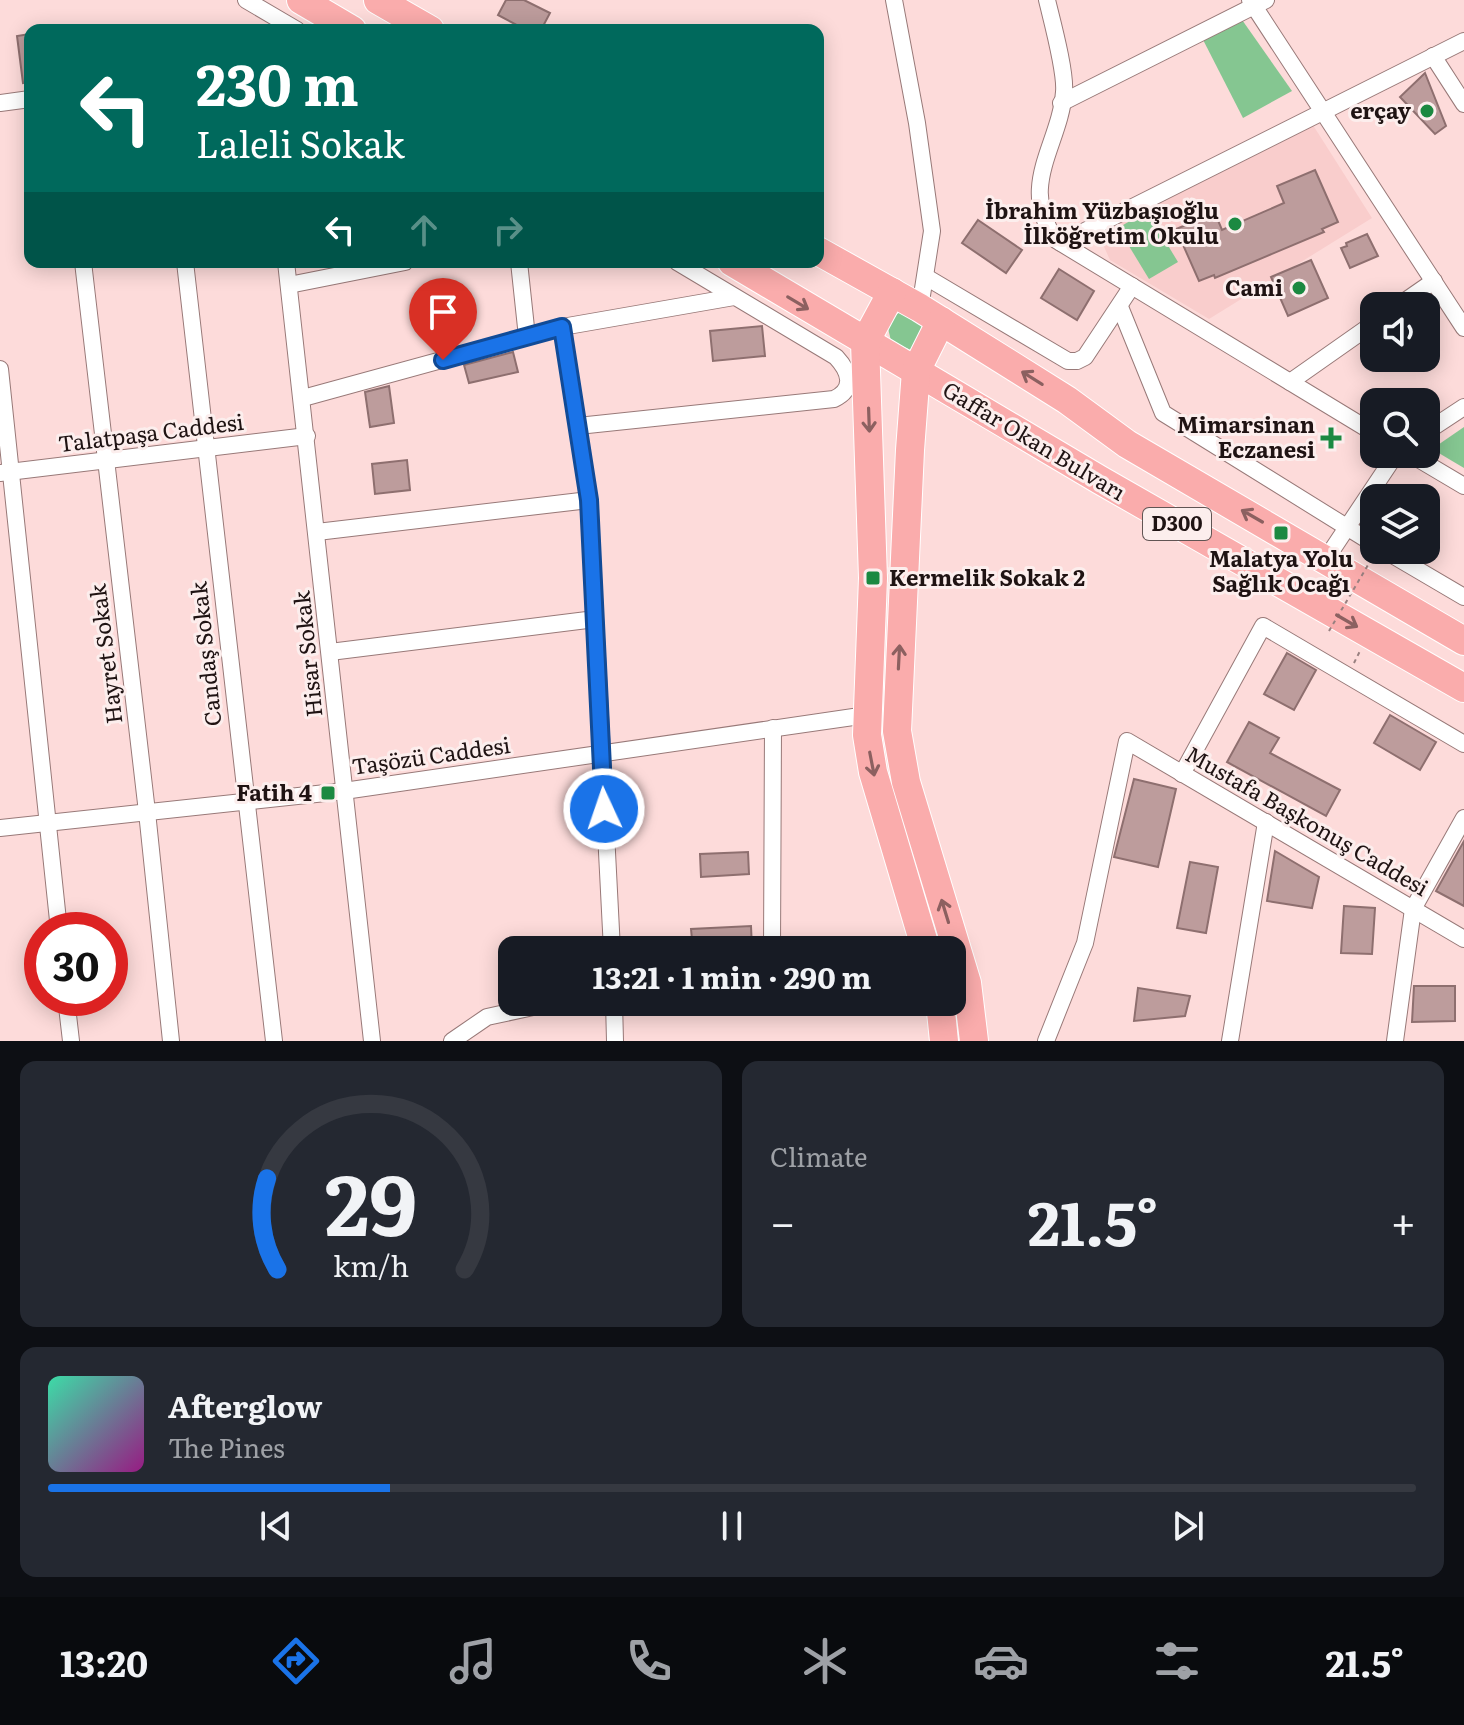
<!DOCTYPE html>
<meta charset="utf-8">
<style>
body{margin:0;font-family:Literata,serif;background:#242831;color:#f1f3f6;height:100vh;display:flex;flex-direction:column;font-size:30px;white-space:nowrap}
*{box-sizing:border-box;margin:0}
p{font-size:26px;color:#9ea1a6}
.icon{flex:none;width:44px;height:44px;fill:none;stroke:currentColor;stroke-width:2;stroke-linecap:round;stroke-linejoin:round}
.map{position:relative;height:1041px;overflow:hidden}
.panel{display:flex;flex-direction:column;gap:20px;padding:20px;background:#0d0f14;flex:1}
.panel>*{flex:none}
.hud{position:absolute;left:24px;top:24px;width:800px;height:244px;border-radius:16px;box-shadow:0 4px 20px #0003;background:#00695c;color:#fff;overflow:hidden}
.fabs{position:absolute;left:1360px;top:292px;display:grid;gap:16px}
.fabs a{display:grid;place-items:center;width:80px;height:80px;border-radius:16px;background:#171b24;box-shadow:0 4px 20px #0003;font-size:40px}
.speed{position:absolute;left:24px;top:912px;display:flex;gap:16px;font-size:40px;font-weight:700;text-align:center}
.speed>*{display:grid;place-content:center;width:104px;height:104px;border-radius:50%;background:#171b24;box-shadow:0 4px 20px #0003;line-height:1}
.speed .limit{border:12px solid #d22;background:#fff;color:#111}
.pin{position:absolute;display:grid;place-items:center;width:68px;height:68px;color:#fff;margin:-82px -34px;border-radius:50% 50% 50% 0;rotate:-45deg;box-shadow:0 0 8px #0007}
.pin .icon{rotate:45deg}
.me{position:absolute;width:88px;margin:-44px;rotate:357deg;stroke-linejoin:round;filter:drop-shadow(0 0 6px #0008)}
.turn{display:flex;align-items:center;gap:28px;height:168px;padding:0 40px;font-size:36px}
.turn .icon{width:104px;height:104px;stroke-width:2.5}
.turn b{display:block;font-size:56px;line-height:68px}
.lanes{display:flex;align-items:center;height:76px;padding:0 40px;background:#0003;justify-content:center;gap:40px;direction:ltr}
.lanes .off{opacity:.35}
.big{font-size:60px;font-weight:700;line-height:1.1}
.panel .card{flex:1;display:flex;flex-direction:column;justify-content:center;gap:12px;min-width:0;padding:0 28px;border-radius:16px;background:#242831}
.panel .dial{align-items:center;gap:0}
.dial svg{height:208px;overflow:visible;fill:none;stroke:#363941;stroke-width:7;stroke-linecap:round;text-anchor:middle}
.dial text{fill:#f1f3f6;stroke:none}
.song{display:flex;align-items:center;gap:24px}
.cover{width:96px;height:96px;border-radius:12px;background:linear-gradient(135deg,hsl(160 70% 55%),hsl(310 70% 35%))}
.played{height:8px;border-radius:4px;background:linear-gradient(90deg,#1a73e8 25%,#363941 25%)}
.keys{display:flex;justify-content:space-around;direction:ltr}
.heat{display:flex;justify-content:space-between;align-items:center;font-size:44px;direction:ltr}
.panel .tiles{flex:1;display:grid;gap:20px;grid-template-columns:1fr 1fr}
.card:last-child{grid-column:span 2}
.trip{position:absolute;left:498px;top:936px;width:468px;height:80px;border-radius:16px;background:#171b24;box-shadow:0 4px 20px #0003;font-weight:700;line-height:80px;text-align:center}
.dock{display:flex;height:128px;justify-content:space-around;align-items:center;background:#090b0e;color:#9ea1a6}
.dock .icon{width:56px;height:56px}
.dock .on{color:#1a73e8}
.dock b{font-size:36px;color:#f1f3f6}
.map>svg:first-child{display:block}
.built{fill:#f9cdcc}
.green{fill:#85c691}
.building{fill:#bd9c9c;stroke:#8e6f6f;stroke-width:2}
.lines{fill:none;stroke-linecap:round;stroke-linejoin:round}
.street-casing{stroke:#987978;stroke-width:18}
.highway-casing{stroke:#fff;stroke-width:30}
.path{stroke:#988080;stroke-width:2;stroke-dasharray:4 4;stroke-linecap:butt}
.street{stroke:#fff;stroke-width:16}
.highway{stroke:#faacac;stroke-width:28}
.path-bridge{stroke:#988080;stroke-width:2;stroke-dasharray:4 4;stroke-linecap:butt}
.oneway{stroke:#8c6060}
.route-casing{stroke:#114b97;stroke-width:20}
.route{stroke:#1a73e8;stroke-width:14}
.poi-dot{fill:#1b8941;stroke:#fceeed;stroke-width:3}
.labels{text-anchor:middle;stroke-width:6;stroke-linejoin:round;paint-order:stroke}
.shield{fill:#fceeed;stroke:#615554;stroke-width:2}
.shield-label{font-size:20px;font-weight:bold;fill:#1f1313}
.poi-label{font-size:22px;font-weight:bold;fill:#1f1313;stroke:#fceeed;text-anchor:end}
.street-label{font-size:22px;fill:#1f1313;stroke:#fceeed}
</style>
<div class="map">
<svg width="1464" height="1041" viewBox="0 0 1464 1041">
<rect width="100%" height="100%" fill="#fddbda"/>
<polygon class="built" points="1311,122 1372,218 1209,319 1110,260 1096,229"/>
<g class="green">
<polygon points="1233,7 1292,91 1243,118 1197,28"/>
<polygon points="1147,211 1178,262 1149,279 1118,228"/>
<polygon points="903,310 928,321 913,351 891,341 888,328 893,317"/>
<polygon points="1464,427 1464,468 1432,449"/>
</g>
<g class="building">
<polygon points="506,0 524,0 550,13 541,30 526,30 498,15"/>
<polygon points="30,34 30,82 23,83 17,36"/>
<polygon points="1425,73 1446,126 1435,134 1400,97"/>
<polygon points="1315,170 1338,222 1322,229 1324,232 1215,278 1214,275 1199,281 1176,229 1215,213 1222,230 1284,203 1277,186"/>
<polygon points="978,220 1022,250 1006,273 962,243"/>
<polygon points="1367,234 1378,256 1350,268 1341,248 1347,246 1346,243"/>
<polygon points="1311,260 1328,298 1288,316 1271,277"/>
<polygon points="1059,269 1094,291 1077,320 1041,298"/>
<polygon points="762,326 765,356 713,361 710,331"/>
<polygon points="513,352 518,372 469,383 464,365"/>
<polygon points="389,386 394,423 370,427 365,392"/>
<polygon points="407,460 410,490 375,494 372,464"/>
<polygon points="1287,653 1316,670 1294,710 1264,694"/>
<polygon points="1390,715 1436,742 1420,770 1374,743"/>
<polygon points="1249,722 1279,738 1270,753 1340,790 1326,816 1227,762"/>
<polygon points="1134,779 1176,789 1158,867 1114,857"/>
<polygon points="1464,841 1464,906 1436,891"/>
<polygon points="1275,851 1319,877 1312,908 1267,901"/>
<polygon points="748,852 749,874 701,877 700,854"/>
<polygon points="1190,862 1218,867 1206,933 1177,928"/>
<polygon points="1344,906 1375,908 1372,954 1341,953"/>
<polygon points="751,926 752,949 693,950 691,929"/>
<polygon points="577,937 578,950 524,950 524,942"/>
<polygon points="1414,986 1455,986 1455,1021 1412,1022"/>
<polygon points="1138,988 1190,996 1185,1016 1134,1021"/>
</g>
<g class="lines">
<defs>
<g id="street">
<polyline points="246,0 297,30"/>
<polyline points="894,0 917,123 932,231 920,308"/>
<path d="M1047 0C1052 21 1066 72 1064 92 1060 145 1017 186 1056 240L1374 433"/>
<polyline points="1250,0 1464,328"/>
<polyline points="1433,56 1464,104"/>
<polyline points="0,103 30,99"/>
<polyline points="1061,103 1266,0"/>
<polyline points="1061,243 1464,41"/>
<polyline points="83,262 147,812 171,1041"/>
<polyline points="185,262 274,1041"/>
<polyline points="286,262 372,1041"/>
<polyline points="519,262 527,337"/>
<polyline points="926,277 1068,361 1077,361 1085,357 1132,286"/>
<polyline points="289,285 405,262"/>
<polyline points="1398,306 1434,281"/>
<polyline points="1120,307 1163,413 1374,544"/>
<polyline points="562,327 589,500 612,950"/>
<polyline points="0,369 59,930"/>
<polyline points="1290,382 1374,323"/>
<polyline points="303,398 562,327 734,297"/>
<path d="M578 426 834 399C855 389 850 372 836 357L677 262"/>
<polyline points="1426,432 1464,407"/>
<polyline points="1410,454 1464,486"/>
<polyline points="0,473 307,436"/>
<polyline points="317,532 589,500"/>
<polyline points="1384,550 1464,597"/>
<polyline points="1326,559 1396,454"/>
<polyline points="330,652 595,619"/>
<polyline points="1182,774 1263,626 1464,744"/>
<polyline points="0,828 344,791 867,715"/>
<polyline points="772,950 773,728"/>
<polyline points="66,998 71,1041"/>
<polyline points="614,1002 615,1041"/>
<polyline points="452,1041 487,1017 556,1002"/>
<polyline points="1046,1041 1085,943 1127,741 1464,939"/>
<polyline points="1230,1041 1266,822"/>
<polyline points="1395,1041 1413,909 1464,818"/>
</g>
<g id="highway">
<polyline points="301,0 352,30"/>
<polyline points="378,0 430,30"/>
<polyline points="818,251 920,308 1067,400 1127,444 1464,641"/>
<polyline points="732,262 1100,480 1464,688"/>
<polyline points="892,292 865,342 873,578 867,735 873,772 926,950"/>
<polyline points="941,321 916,371 910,450 897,731 906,782 967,983 974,1041"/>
<polyline points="940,1002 944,1041"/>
</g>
</defs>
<use href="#street" class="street-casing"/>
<use href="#highway" class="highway-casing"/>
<polyline class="path" points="1354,663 1360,651"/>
<use href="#street" class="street"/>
<use href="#highway" class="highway"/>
<polyline class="path-bridge" points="1329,631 1368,565"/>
</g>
<defs><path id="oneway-shaft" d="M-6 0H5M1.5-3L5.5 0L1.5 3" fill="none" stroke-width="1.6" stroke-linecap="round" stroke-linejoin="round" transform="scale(2)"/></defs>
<g class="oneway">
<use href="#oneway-shaft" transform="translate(798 303) rotate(31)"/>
<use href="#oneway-shaft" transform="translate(1032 378) rotate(-148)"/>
<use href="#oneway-shaft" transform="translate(869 420) rotate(88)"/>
<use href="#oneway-shaft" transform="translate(1252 516) rotate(-150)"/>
<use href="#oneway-shaft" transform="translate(1347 621) rotate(30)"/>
<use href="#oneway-shaft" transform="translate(899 657) rotate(-87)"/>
<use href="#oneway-shaft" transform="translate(872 764) rotate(79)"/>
<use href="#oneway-shaft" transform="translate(945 911) rotate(-107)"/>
</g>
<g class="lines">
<defs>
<polyline id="route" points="443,360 562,327 589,500 604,809"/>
</defs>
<use href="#route" class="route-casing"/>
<use href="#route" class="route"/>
</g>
<g class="poi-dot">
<circle cx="1427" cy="111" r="8"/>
<circle cx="1235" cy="224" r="8"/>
<circle cx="1299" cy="288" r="8"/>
<path d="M1327 426h8v8h8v8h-8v8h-8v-8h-8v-8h8z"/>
<rect x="1273" y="525" width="16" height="16" rx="4"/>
<rect x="865" y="570" width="16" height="16" rx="4"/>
<rect x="320" y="785" width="16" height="16" rx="4"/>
</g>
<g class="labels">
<rect class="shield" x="1143" y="508" width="68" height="32" rx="6"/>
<g class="shield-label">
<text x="1177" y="531">D300</text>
</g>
<g class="poi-label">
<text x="1411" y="119">erçay</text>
<text x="1219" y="219">İbrahim Yüzbaşıoğlu<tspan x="1219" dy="25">İlköğretim Okulu</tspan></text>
<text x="1283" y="296">Cami</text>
<text x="1315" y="433">Mimarsinan<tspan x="1315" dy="25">Eczanesi</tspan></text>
<text x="1281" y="567" text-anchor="middle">Malatya Yolu<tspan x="1281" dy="25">Sağlık Ocağı</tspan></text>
<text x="889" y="586" text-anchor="start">Kermelik Sokak 2</text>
<text x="312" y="801">Fatih 4</text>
</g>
<g class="street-label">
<text transform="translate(151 433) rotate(-7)" y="8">Talatpaşa Caddesi</text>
<text transform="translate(1034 441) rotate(31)" y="8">Gaffar Okan Bulvarı</text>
<text transform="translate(106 654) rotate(-97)" y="8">Hayret Sokak</text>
<text transform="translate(206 654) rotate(-96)" y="8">Candaş Sokak</text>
<text transform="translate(308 654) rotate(-96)" y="8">Hisar Sokak</text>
<text transform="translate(431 756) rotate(-8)" y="8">Taşözü Caddesi</text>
<text transform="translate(1307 821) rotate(30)" y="8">Mustafa Başkonuş Caddesi</text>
</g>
</g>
</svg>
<div class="fabs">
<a><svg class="icon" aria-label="sound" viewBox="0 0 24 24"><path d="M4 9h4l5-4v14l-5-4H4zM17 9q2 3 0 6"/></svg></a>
<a><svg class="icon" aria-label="search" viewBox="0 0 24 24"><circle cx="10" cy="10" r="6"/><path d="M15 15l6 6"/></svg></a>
<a><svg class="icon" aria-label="layers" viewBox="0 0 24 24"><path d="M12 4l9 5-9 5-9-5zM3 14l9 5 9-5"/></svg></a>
</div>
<div class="speed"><div class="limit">30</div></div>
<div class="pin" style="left:443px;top:360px;background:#d93025"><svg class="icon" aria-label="arrive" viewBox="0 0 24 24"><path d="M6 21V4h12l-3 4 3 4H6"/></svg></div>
<svg class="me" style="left:604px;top:809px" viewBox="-20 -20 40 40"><circle r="17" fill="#1a73e8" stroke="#fff" stroke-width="3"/><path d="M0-11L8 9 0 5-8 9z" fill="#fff"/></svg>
<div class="trip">13:21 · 1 min · 290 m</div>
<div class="hud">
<div class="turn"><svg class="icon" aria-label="left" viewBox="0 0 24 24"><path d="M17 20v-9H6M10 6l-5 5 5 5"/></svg><div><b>230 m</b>Laleli Sokak</div></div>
<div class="lanes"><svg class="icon" aria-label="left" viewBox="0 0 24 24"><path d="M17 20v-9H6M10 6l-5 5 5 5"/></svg><svg class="icon off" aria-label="ahead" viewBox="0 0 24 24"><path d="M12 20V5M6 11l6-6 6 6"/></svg><svg class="icon off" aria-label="right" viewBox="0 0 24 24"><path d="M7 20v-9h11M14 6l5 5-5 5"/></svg></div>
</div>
</div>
<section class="panel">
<div class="tiles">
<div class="card dial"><svg viewBox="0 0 100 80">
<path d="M14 69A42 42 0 1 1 86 69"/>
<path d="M14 69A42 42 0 0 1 10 34" stroke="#1a73e8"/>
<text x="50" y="56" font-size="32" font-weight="700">29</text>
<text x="50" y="72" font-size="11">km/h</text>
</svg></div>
<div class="card"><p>Climate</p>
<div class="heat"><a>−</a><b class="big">21.5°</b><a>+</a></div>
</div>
<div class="card">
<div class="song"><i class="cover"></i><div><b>Afterglow</b><p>The Pines</p></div></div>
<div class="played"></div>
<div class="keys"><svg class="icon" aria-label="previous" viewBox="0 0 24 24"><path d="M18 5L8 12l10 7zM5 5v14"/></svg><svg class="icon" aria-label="pause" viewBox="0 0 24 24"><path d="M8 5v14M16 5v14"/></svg><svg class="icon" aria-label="next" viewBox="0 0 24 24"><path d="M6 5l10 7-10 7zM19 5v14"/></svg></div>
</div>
</div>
</section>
<nav class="dock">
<b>13:20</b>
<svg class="icon on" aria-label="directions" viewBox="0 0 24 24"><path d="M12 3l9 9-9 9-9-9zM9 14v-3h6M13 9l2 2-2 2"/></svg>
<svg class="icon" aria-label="music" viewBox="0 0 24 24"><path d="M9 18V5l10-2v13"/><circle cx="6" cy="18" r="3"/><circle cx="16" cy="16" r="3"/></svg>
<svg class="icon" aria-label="phone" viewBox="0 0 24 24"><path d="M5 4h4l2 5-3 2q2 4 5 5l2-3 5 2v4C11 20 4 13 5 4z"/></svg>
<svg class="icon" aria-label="climate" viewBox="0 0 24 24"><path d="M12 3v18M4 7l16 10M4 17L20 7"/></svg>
<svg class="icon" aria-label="car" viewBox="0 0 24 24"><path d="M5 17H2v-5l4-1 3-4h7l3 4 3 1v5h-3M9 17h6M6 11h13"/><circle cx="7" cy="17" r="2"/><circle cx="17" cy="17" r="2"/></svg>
<svg class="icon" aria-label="filters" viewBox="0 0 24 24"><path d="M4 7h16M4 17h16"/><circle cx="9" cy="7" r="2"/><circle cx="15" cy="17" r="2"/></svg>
<b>21.5°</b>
</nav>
